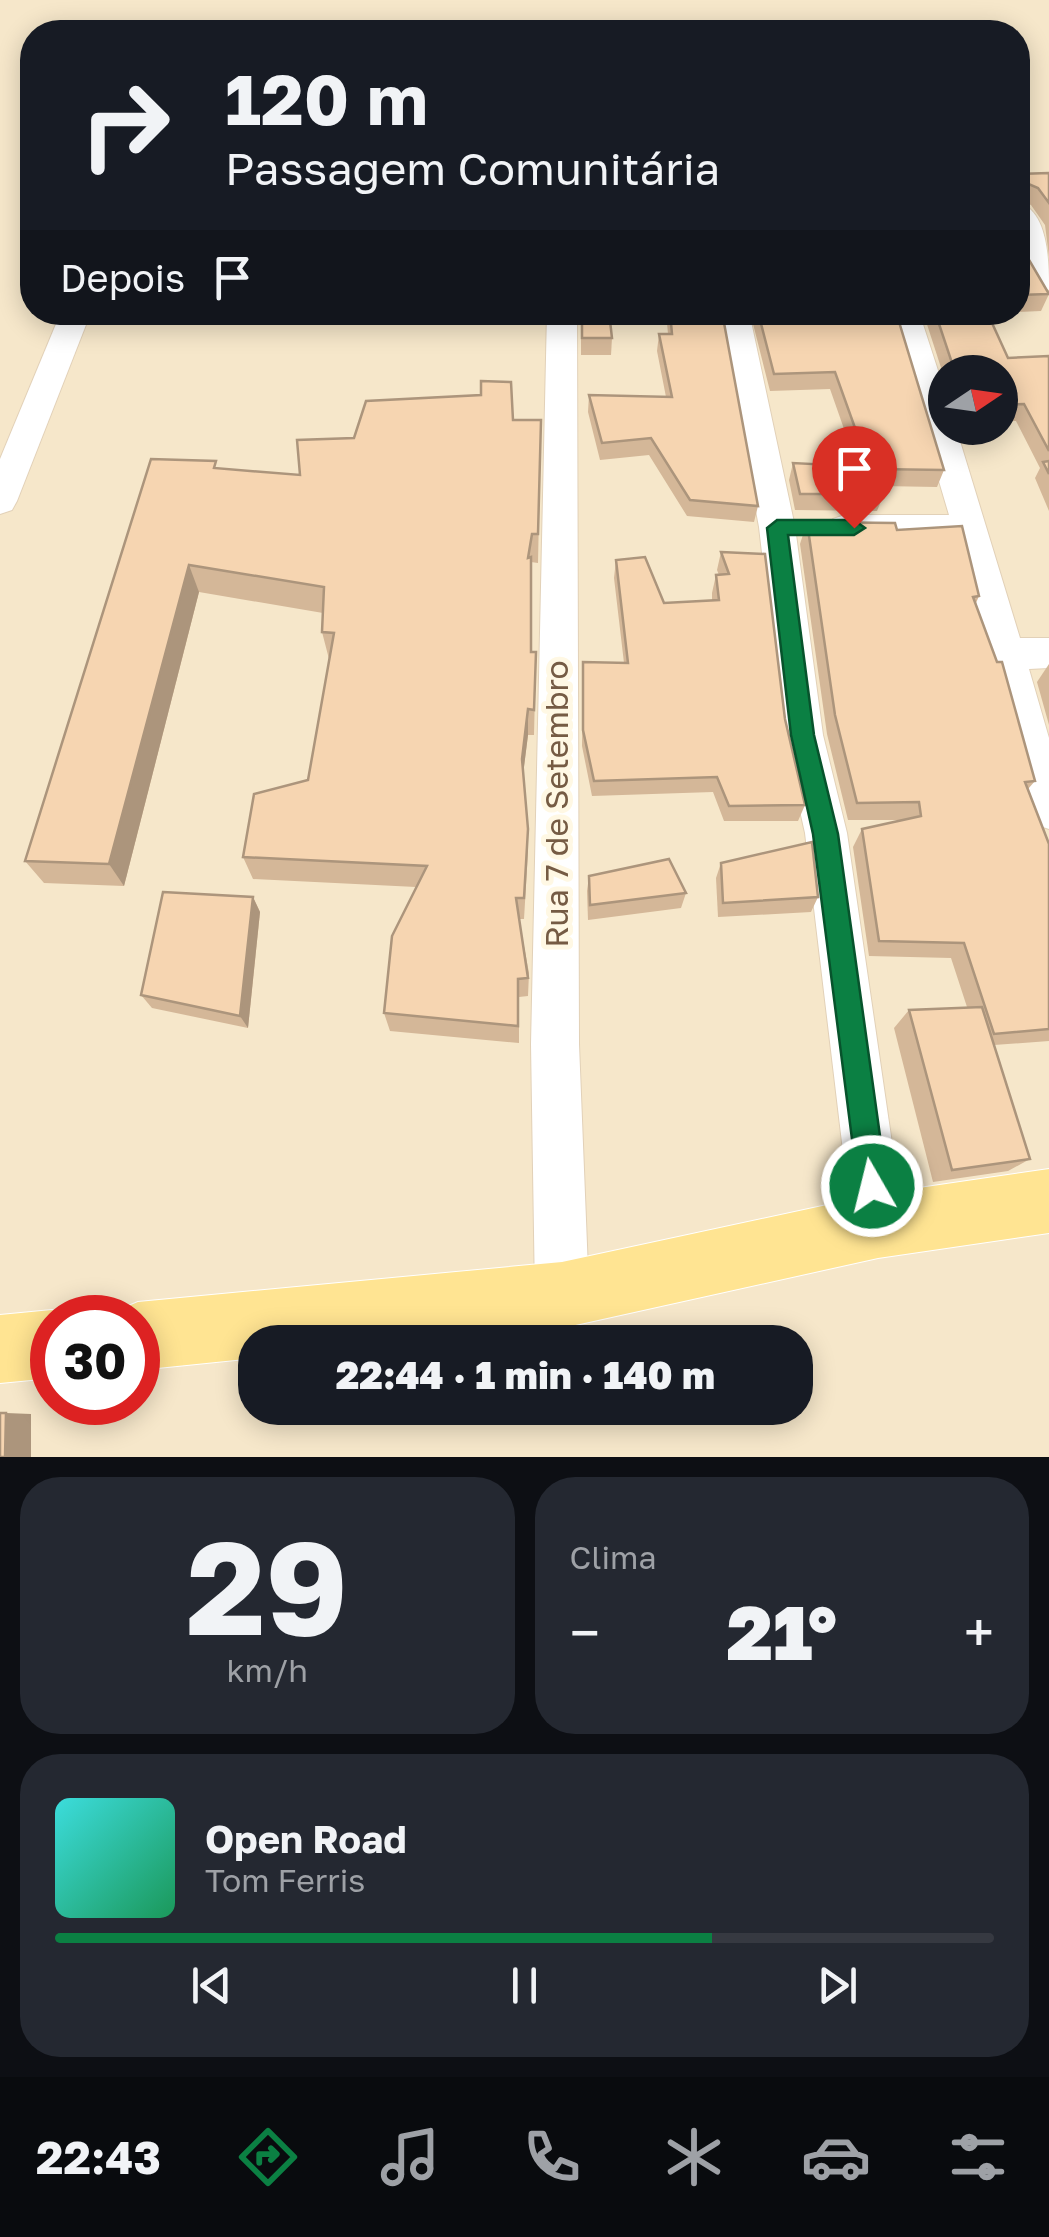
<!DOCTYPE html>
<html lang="pt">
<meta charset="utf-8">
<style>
body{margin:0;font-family:"Golos Text",sans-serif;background:#242831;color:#f1f3f6;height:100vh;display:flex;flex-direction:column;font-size:38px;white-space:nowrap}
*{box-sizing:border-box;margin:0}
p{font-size:32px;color:#9ea1a6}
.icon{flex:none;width:55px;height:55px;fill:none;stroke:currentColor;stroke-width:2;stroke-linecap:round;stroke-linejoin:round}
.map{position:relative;height:1457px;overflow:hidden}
.side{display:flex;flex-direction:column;gap:20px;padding:20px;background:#0d0f14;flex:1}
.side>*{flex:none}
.guide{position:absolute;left:20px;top:20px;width:1010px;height:305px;border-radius:40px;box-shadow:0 5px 25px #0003;background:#171b24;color:#f1f3f6;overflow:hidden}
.needle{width:65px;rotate:77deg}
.buttons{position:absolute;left:928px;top:355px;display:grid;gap:20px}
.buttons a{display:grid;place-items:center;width:90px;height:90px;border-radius:50%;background:#171b24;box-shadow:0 5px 25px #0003;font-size:50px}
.speed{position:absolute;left:30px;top:1295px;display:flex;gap:20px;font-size:50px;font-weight:700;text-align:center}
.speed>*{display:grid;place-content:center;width:130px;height:130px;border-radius:50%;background:#171b24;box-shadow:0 5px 25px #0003;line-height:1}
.speed .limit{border:15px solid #d22;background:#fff;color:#111}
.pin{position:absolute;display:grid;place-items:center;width:85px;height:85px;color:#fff;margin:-102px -42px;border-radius:50% 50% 50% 0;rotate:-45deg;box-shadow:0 0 10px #0007}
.pin .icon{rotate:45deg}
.me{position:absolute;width:110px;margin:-55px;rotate:352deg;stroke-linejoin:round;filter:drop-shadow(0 0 8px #0008)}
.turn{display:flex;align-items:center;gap:35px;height:210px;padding:0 40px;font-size:45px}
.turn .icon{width:130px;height:130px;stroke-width:2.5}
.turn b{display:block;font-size:70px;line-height:85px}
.then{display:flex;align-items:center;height:95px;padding:0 40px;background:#0003;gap:20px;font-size:38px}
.big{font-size:75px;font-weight:800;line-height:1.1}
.side .tile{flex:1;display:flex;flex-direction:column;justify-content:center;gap:15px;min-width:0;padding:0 35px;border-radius:40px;background:#242831}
.side .dial{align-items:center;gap:0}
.dial b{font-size:130px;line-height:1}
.song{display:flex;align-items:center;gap:30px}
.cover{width:120px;height:120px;border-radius:15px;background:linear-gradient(135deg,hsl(180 70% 55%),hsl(150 70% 35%))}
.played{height:10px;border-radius:5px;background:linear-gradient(90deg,#0b8043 70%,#363941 70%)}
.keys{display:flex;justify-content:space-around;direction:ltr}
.heat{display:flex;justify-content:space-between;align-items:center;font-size:55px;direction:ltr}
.side .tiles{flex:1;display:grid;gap:20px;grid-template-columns:1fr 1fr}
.tile:last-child{grid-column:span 2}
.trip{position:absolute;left:238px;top:1325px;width:575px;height:100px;border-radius:40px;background:#171b24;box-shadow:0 5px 25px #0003;font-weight:800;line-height:100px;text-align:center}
.tab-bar{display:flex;height:160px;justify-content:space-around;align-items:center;background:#090b0e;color:#9ea1a6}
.tab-bar .icon{width:70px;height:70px}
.tab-bar .on{color:#0b8043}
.tab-bar b{font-size:45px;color:#f1f3f6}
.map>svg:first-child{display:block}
.residential{fill:#f6e7ca;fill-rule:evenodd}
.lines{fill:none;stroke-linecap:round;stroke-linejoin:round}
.minor-casing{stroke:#e2d1b8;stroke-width:2}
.major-casing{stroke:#fff;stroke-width:2}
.minor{fill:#fff;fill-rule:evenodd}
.major{fill:#ffe492;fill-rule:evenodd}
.wall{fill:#d4b798}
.shaded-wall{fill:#ac957c}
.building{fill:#f6d5b1;stroke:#ac957c;stroke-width:2.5}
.route{fill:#0b8043;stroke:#07532c;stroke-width:2.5}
.labels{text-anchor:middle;stroke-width:10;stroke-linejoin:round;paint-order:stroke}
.street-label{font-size:32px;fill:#755b44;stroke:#fff8e4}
</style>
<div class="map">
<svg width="1049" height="1457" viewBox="0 0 1049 1457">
<rect width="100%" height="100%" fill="#fef5dc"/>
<path class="residential" d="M0 0H1049V1457H0ZM32 32H1018V312H32ZM945 372H1000V428H945ZM52 1318H138V1402H52ZM255 1342H795V1408H255Z"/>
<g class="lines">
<defs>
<g id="minor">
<path d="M1018 203C1049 210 1049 265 1049 290L1039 287C1021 260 1016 234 1018 203Z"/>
<polygon points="61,312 91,312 17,501 12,510 0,514 0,459"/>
<polygon points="547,312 577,312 579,1044 589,1295 581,1314 562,1322 543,1314 535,1295 531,1044"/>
<polygon points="719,312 749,312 795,527 823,735 847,833 904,1226 896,1244 878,1252 860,1244 852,1226 805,833 783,735 759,527"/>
<polygon points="889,312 919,312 945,392 945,428 956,428 1020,638 1049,638 1049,668 1029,669 1049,738 1049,829 1034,824 1028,811 957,541 845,541 833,537 827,528 833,519 845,515 949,515"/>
</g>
<g id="major">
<polygon points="1049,1169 1049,1233 878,1258 562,1328 418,1342 255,1342 255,1358 138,1370 138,1318 112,1318 114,1312 138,1302 562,1262 878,1194"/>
<polygon points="52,1310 70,1318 52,1318 52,1378 0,1383 0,1315"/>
</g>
</defs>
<use href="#minor" class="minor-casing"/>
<use href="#major" class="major-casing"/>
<use href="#minor" class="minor"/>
<use href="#major" class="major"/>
</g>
<g class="wall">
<polygon points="1049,173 1049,257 1045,225 1031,205 1021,201 1025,232 1020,245 1049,294 1041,311 1018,312 1018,174"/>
<polygon points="581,312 609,312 612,338 611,355 581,355"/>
<polygon points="666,312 722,312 758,506 754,522 687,516 649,455 600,460 588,412 589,395 666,397 657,351 659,334 668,334"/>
<polygon points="750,312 896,312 944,470 937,487 881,486 884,494 877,511 795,510 789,480 793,463 857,466 830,389 770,391"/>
<polygon points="923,312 1011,312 988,313 1008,358 1049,356 1049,511 1035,478 1040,468 1016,421 1000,421 1000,372 945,372 945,380"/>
<polygon points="513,420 541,420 538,563 531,562 531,652 536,652 534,735 528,735 523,774 528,852 524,919 519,919 529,973 528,996 519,997 519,1043 390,1031 384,1013 416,887 253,879 243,857 308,780 329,659 322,632 323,613 199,592 124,886 44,883 25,861 218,468 300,475 354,438"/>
<polygon points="807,522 897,530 979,596 976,603 1035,781 1028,789 1049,844 1049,1041 994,1045 1030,1159 1008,1171 933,1182 894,1028 909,1010 967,1007 951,958 869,956 853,847 862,829 905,820 848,820 827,734 800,544"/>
<polygon points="721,552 785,719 805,805 798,821 724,821 713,792 592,796 582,746 583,662 624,663 614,578 616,560 664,603 712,600 712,593 716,575 719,575 717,570"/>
<polygon points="1049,664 1049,725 1037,682"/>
<polygon points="721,863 818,897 811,912 718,917 716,878"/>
<polygon points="589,876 686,893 681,908 588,920 587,891"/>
<polygon points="253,897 260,912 248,1028 152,1008 141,995"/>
</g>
<g class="shaded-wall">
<polygon points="189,565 199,592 124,886 109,864"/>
<polygon points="528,709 528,735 522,783 522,759"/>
<polygon points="253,897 260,912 248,1028 240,1016"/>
<polygon points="6,1413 31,1414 31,1457 5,1457"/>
</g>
<g class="building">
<polygon points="1049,173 1049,203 1038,188 1024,182 1021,197 1025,232 1018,225 1018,174"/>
<polygon points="1018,241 1049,294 1018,295"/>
<polygon points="582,312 609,312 612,338 582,338"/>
<polygon points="670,312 722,312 758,506 690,500 651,438 602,443 589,395 672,397 659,334 672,334"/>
<polygon points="758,312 896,312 944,470 876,469 884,494 800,494 793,463 869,467 835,372 774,374"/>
<polygon points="935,312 987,312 1008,358 1049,356 1049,451 1024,404 1000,405 1000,372 955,372"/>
<polygon points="481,381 511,382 513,420 541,420 538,534 532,534 528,558 531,557 531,652 536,652 534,710 528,709 522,759 528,829 524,898 516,898 528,978 518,979 518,1026 384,1013 392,936 427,866 243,857 254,794 308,780 334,633 322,632 324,587 189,565 109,864 25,861 151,459 216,461 214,468 300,475 297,440 354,438 366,401 481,395"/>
<polygon points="1049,461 1049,474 1043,462"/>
<polygon points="807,522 895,523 897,530 962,526 979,596 973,597 997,662 1002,662 1035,781 1025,782 1049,844 1049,1029 994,1034 964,943 879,941 862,829 921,816 919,802 857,803 835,715"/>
<polygon points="721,552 765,554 785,719 805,805 729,806 717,777 594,781 583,730 583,662 628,663 616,560 645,557 664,603 719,600 716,575 729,574"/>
<polygon points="812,842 818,897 723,903 721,863"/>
<polygon points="669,859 686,893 590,905 589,876"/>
<polygon points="163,892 253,897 240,1016 141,995"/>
<polygon points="982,1007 1030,1159 952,1170 909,1010"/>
<polygon points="0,1413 6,1413 5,1457 0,1457"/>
</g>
<polygon class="route" points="777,520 854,520 865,528 854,535 788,535 814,735 838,834 887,1186 883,1197 872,1201 862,1197 858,1186 813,834 791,735 767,528"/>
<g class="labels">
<g class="street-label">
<text transform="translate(557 804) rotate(-90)" y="11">Rua 7 de Setembro</text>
</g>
</g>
</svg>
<div class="buttons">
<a><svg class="needle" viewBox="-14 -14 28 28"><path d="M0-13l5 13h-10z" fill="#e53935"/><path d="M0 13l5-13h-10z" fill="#9ea1a6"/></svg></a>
</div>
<div class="speed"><div class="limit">30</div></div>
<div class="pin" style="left:854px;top:528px;background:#d93025"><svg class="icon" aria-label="arrive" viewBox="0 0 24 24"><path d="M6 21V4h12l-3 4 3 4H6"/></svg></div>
<svg class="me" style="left:872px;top:1186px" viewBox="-20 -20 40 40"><circle r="17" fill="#0b8043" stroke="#fff" stroke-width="3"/><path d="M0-11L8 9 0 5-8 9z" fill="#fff"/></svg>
<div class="trip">22:44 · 1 min · 140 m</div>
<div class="guide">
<div class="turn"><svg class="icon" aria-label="right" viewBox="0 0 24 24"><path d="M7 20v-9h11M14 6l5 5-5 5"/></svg><div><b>120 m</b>Passagem Comunitária</div></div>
<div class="then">Depois<svg class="icon" aria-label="arrive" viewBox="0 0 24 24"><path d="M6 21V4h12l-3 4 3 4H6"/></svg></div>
</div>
</div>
<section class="side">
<div class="tiles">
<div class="tile dial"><b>29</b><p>km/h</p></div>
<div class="tile"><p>Clima</p>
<div class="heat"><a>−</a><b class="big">21°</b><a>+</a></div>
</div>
<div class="tile">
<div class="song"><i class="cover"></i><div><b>Open Road</b><p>Tom Ferris</p></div></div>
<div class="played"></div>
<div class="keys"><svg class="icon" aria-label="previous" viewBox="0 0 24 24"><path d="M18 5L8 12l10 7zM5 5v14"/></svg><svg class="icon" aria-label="pause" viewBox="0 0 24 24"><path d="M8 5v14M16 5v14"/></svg><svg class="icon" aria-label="next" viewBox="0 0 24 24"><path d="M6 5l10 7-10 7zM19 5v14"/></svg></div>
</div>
</div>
</section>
<nav class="tab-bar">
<b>22:43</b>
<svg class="icon on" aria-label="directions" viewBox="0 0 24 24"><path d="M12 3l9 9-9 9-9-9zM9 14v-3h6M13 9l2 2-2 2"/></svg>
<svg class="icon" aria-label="music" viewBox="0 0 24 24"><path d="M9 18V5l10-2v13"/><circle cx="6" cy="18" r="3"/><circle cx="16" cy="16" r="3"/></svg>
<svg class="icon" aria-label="phone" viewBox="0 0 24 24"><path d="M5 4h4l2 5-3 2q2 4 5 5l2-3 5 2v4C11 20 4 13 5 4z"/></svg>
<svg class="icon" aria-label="climate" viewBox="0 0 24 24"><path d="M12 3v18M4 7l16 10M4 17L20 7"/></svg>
<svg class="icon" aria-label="car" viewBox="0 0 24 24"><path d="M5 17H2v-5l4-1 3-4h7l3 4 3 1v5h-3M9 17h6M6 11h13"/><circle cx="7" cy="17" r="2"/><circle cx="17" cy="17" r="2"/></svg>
<svg class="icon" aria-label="filters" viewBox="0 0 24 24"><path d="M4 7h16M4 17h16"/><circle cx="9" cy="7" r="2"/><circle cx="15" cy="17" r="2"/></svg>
</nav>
